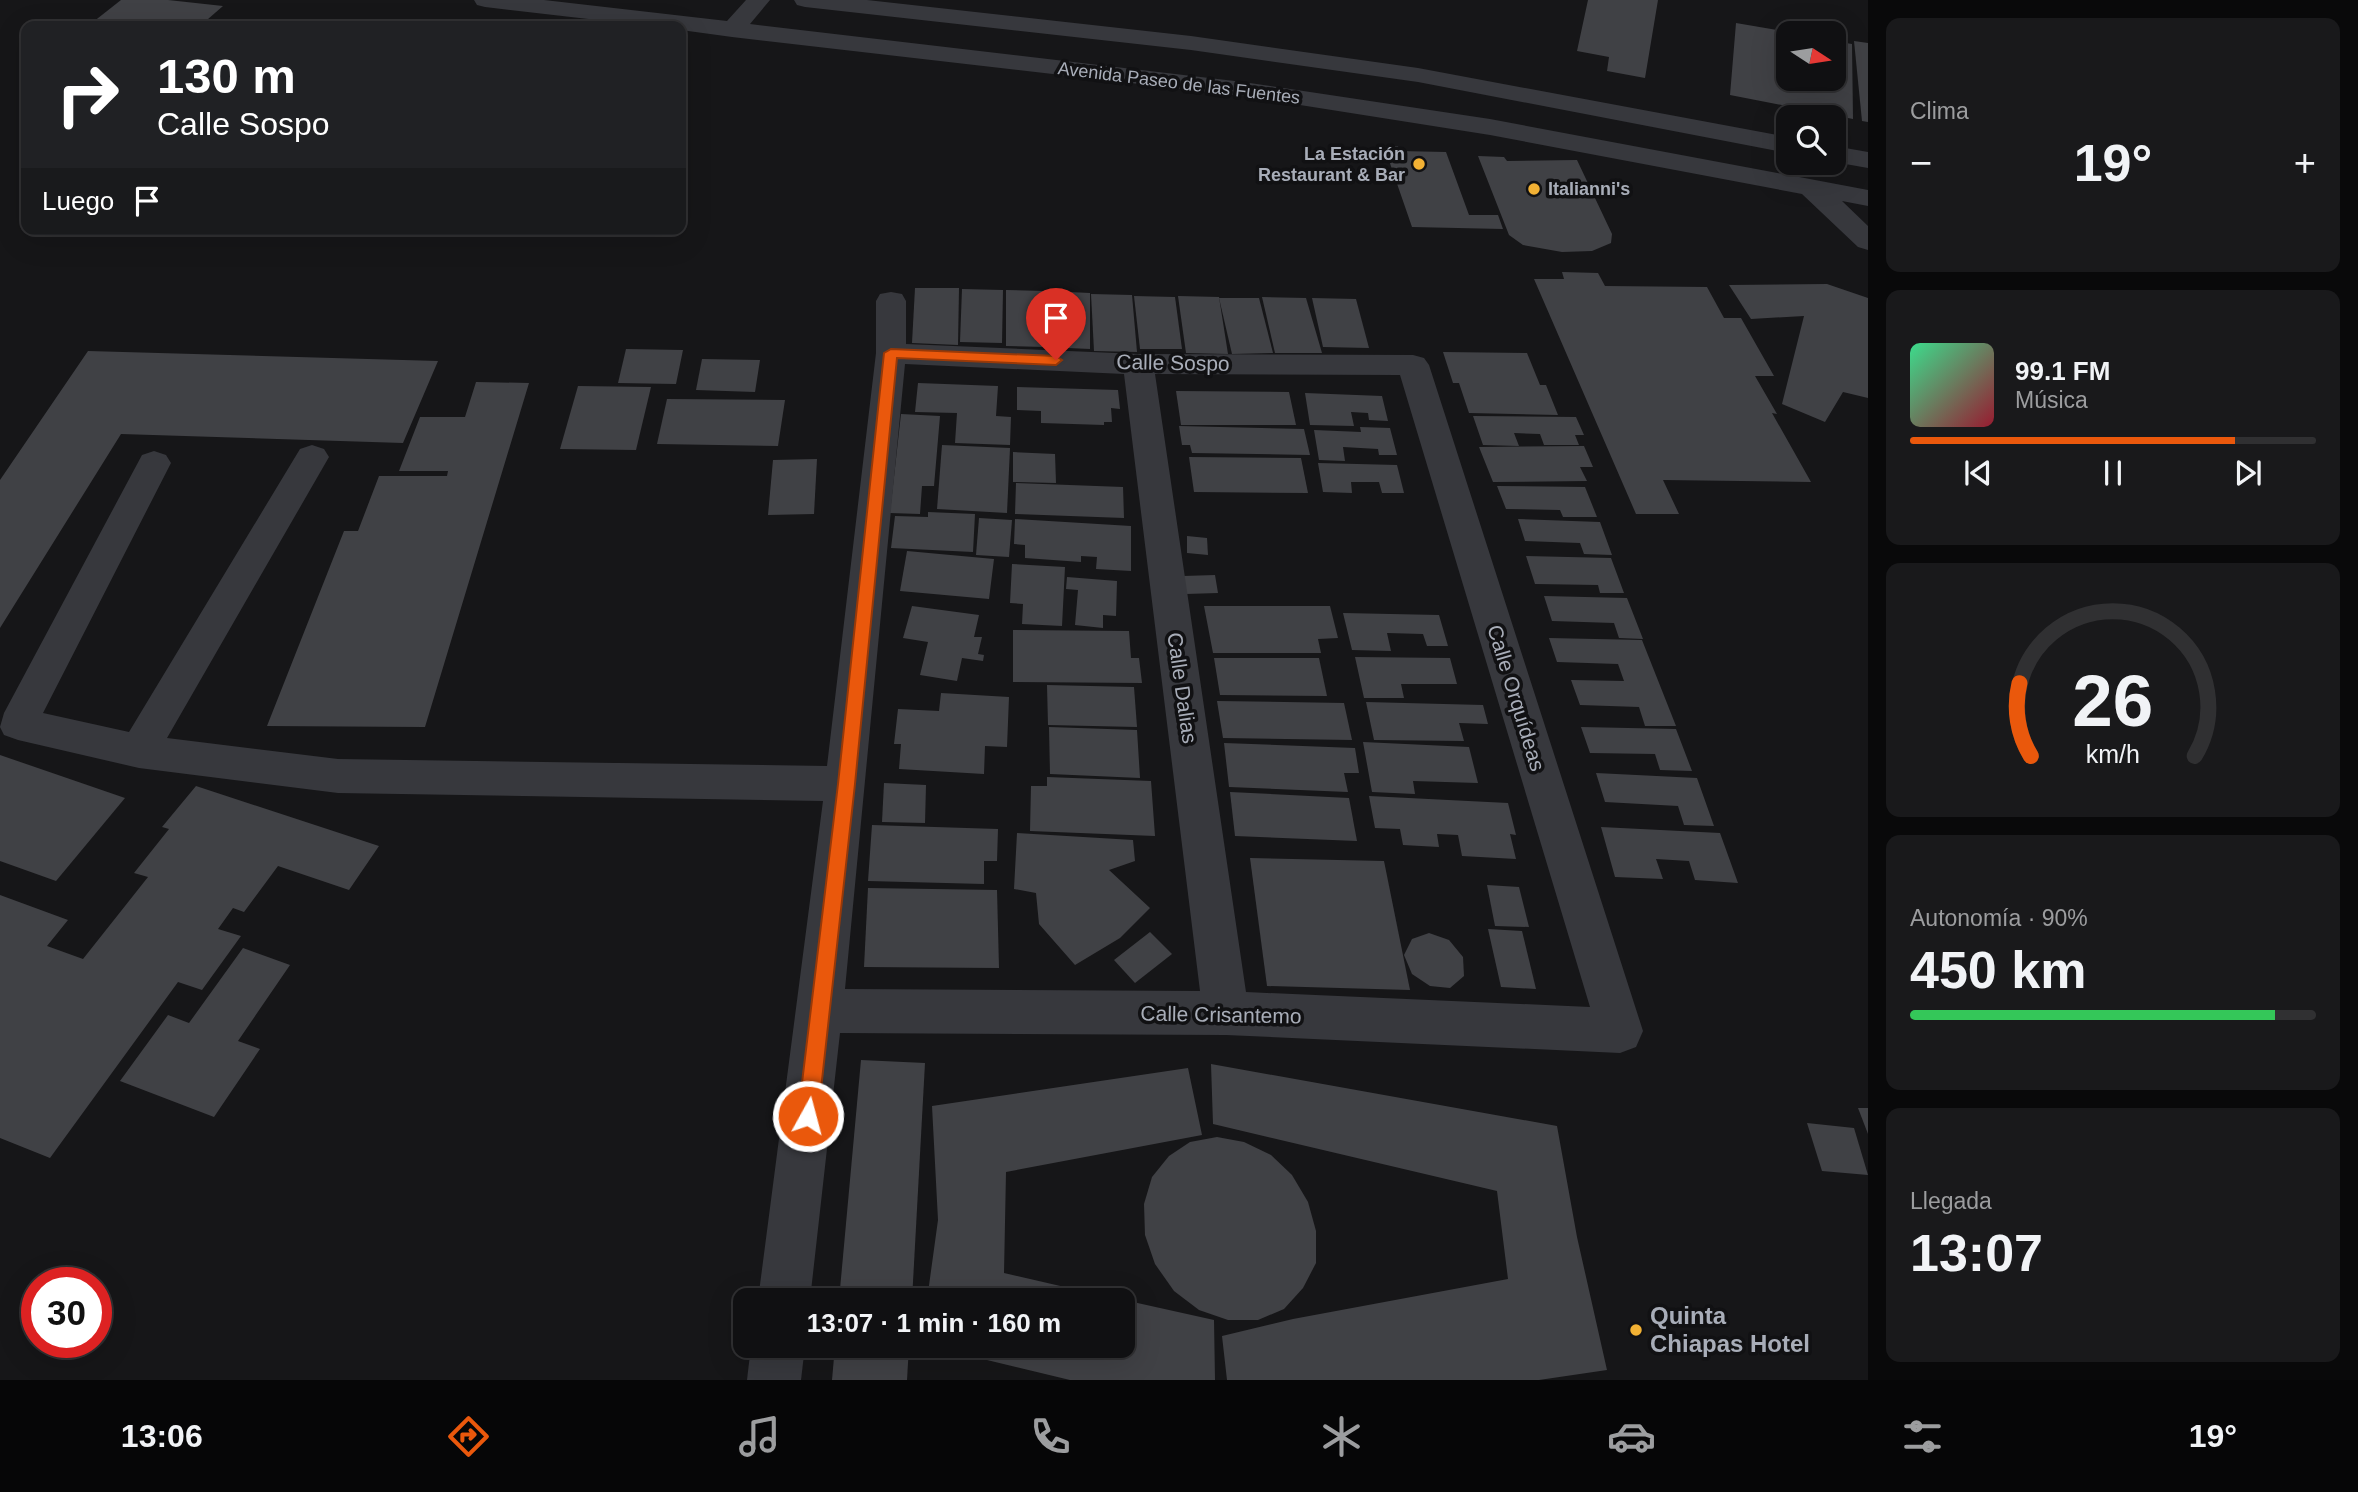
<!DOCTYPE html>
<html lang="es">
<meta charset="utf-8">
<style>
body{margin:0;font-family:Arial,sans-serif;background:#19191b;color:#f1f3f6;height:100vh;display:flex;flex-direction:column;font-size:26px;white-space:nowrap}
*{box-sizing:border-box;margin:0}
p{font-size:23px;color:#9c9d9f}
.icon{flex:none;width:38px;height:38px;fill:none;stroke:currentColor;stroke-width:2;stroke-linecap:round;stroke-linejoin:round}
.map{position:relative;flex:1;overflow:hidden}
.side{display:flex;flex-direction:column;gap:18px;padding:18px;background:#09090a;width:490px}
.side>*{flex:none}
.guide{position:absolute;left:21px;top:21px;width:665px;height:214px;border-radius:14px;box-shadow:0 7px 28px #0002,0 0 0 2px #303032;background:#202124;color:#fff;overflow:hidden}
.needle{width:46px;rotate:102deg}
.fabs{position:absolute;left:1776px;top:21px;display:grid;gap:14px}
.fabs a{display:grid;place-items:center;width:70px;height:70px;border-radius:14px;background:#101012;box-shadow:0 7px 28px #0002,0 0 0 2px #303032;font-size:35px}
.speed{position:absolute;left:21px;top:1267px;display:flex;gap:14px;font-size:35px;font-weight:700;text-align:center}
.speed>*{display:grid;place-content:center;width:91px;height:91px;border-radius:50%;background:#101012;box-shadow:0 7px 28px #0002,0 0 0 2px #303032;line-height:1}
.speed .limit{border:10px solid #d22;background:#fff;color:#111}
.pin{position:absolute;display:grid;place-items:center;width:60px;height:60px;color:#fff;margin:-72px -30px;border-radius:50% 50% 50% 0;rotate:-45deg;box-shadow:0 0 7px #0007}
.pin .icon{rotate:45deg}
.me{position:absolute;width:77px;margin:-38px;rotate:7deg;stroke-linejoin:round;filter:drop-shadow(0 0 5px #0008)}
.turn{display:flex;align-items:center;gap:24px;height:147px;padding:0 21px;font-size:32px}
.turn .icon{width:91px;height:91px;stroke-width:2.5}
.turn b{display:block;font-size:49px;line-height:60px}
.then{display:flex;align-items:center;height:66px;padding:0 21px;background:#0003;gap:14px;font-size:26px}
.big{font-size:52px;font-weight:700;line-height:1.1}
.side .widget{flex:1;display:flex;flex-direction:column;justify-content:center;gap:10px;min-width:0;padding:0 24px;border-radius:14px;background:#19191b}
.side .dial{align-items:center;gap:0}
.dial svg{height:182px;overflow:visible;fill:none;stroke:#303032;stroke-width:7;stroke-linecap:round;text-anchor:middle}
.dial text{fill:#f1f3f6;stroke:none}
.song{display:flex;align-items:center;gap:21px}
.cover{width:84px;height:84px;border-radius:10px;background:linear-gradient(135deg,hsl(150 70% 55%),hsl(350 70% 35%))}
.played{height:7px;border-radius:4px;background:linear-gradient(90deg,#ea580c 80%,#303032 80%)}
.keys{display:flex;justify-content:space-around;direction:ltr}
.heat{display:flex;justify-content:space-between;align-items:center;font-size:38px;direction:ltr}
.charge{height:10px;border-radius:5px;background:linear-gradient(90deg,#34c759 90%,#303032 0)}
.trip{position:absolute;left:733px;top:1288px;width:402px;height:70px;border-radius:14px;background:#101012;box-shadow:0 7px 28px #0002,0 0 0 2px #303032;font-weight:700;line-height:70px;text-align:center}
.tab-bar{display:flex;height:112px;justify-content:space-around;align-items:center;background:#060607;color:#9c9d9f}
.tab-bar .icon{width:49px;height:49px}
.tab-bar .current{color:#ea580c}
.tab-bar b{font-size:32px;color:#f1f3f6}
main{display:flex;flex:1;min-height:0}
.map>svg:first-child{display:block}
.building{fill:#404145}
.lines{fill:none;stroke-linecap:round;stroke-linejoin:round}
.minor{fill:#37383d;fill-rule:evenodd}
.route{fill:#ea580c;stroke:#983908;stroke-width:2}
.poi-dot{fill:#f2b134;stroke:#111113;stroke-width:2.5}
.labels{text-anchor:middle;stroke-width:7;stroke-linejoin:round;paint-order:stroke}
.far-street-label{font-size:18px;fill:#a8adb8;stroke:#111113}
.far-poi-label{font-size:18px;font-weight:bold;fill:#a8adb8;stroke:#111113;text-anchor:end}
.street-label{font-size:21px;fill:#a8adb8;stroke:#111113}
.near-poi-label{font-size:24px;font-weight:bold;fill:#a8adb8;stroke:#111113;text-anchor:start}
</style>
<main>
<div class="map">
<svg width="1868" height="1380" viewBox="0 0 1868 1380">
<rect width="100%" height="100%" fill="#161618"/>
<g class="building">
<polygon points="121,0 168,0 223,6 200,26 88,26"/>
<polygon points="1588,0 1658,0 1645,78 1607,71 1609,57 1577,51"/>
<polygon points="1736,23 1788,32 1788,79 1834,79 1834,41 1852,44 1853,119 1730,95"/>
<polygon points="1854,41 1868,43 1868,122 1862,121"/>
<polygon points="1384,146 1398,146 1399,151 1446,152 1469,215 1498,215 1503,229 1412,227"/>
<polygon points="1478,156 1504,157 1507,161 1577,160 1612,234 1611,243 1592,251 1562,252 1523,245 1509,235"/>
<polygon points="1562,272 1598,273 1605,286 1707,287 1724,318 1741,318 1774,376 1755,376 1777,414 1772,413 1811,482 1663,480 1679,514 1636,514 1534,279 1564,279"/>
<polygon points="1827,284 1868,298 1868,398 1843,392 1825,422 1782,404 1804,316 1751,319 1729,285"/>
<polygon points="915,288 959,288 958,345 912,343"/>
<polygon points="962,289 1003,290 1002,343 960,342"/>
<polygon points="1006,290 1044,291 1045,347 1006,346"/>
<polygon points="1048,291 1090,293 1090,349 1046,347"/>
<polygon points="1091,294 1132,295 1137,352 1094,351"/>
<polygon points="1134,296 1175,297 1182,349 1140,349"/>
<polygon points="1178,296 1219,297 1228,354 1186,353"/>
<polygon points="1262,297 1306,298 1322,353 1275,353"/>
<polygon points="1219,298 1259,298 1273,353 1232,354"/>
<polygon points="1312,298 1356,299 1369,348 1323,347"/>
<polygon points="626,349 683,350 676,384 618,383"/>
<polygon points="88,351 438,361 403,443 121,434 0,628 0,480"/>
<polygon points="1443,352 1527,353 1540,385 1546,385 1558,415 1469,413 1459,383 1453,383"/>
<polygon points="702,359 760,360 755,392 696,390"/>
<polygon points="476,382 529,383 425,727 267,726 344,531 358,531 379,476 447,476 448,471 399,471 420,417 465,417"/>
<polygon points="918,383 998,386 996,416 1011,417 1010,445 955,443 957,413 915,412"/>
<polygon points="578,386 651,387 636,450 560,449"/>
<polygon points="1017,387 1118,390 1120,409 1111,408 1112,422 1104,422 1104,425 1041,423 1041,411 1017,410"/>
<polygon points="1176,391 1289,392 1296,425 1181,425"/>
<polygon points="1305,393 1382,396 1388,421 1369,420 1368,413 1351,412 1354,426 1310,425"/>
<polygon points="667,399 785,400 778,446 657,444"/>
<polygon points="901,414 940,416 934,486 922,486 920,514 890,513"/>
<polygon points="1473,416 1576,417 1584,435 1575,435 1579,445 1544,445 1540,434 1514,433 1519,446 1483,445"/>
<polygon points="1179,426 1304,429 1310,455 1192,453 1190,445 1182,445"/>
<polygon points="1360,427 1390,428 1397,455 1379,455 1378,449 1343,447 1345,461 1319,460 1314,430 1361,432"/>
<polygon points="942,445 1010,448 1007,513 937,509"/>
<polygon points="1584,446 1593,467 1580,467 1587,481 1493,482 1479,447"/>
<polygon points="1013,452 1055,454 1056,483 1013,482"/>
<polygon points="1189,457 1301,458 1308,493 1194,492"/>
<polygon points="817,459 814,514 768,515 773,460"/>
<polygon points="1318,463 1397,465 1404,493 1382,493 1379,482 1351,482 1352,493 1323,492"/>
<polygon points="1016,483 1123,487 1124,518 1015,514"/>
<polygon points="1497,486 1585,487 1597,517 1563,517 1560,510 1506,509"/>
<polygon points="928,512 975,514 973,552 891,548 895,516 928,517"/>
<polygon points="979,518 1012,520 1009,557 976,555"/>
<polygon points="1015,519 1131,526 1131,571 1096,569 1097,557 1081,556 1081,562 1025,558 1025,545 1014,544"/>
<polygon points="1518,519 1600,522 1612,555 1584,554 1580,543 1525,541"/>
<polygon points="1187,536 1207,538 1208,555 1187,553"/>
<polygon points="907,551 994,559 989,599 900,591"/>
<polygon points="1526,556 1611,558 1624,593 1600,593 1598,585 1535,584"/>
<polygon points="1012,564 1065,567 1062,626 1022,624 1023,604 1010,603"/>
<polygon points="1215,575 1218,593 1186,594 1183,576"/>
<polygon points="1067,577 1117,581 1116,616 1103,615 1103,628 1075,625 1078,590 1066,589"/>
<polygon points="1544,596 1627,598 1643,639 1619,638 1614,623 1552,621"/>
<polygon points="912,606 979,615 974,637 982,637 978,654 984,655 983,661 962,658 957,681 920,675 928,642 903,638"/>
<polygon points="1204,606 1330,606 1338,638 1318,639 1321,653 1213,653"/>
<polygon points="1343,613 1439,615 1448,646 1427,646 1423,634 1387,633 1391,651 1352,650"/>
<polygon points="1013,630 1129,631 1131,658 1139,658 1142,683 1013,682"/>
<polygon points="1549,638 1642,640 1676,726 1645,726 1639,707 1580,705 1571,680 1624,681 1618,664 1557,662"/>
<polygon points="1355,657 1450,658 1457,684 1401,684 1404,698 1364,698"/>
<polygon points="1214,658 1319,658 1327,696 1220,695"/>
<polygon points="1047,685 1134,687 1137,727 1048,725"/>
<polygon points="941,693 1009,697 1007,747 985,746 984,774 899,769 901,744 894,744 898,709 939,711"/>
<polygon points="1217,701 1344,703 1352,740 1223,738"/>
<polygon points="1366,702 1483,705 1488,724 1459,723 1464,741 1374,740"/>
<polygon points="1049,727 1137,730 1140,778 1050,774"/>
<polygon points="1581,727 1676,729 1692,771 1660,770 1655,754 1590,753"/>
<polygon points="1363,742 1469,747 1478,783 1413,781 1415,794 1372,792"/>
<polygon points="1224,743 1355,748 1359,773 1344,773 1348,792 1229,787"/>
<polygon points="0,755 125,798 56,881 0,861"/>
<polygon points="1596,773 1697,778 1714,826 1684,825 1678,806 1605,802"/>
<polygon points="1047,777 1151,781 1155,836 1030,831 1031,786 1047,786"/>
<polygon points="884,783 926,785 925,823 882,822"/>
<polygon points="196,786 379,846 349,890 278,866 244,912 233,908 218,929 241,936 202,990 178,982 50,1158 0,1138 0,895 68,920 47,946 83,959 148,877 134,873 169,829 162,827"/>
<polygon points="1230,792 1349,798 1357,841 1235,836"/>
<polygon points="1369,796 1508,803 1516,835 1510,834 1516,859 1462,856 1458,835 1437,834 1439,847 1403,845 1400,829 1375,828"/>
<polygon points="872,825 998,829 997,861 984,861 984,884 868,881"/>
<polygon points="1601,827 1720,833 1738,883 1695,880 1689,861 1656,859 1663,879 1615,877"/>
<polygon points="1017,833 1133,840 1135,861 1109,870 1150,908 1120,938 1075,965 1039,924 1036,893 1014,889"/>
<polygon points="1250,858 1384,861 1410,990 1267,986"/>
<polygon points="1487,885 1519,887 1529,927 1495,926"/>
<polygon points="868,888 997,890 999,968 864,967"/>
<polygon points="1488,929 1522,931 1536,989 1501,987"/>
<polygon points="1150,932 1172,954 1135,983 1114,960"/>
<polygon points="1429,933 1449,940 1463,957 1464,976 1450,988 1430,986 1412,974 1404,955 1412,939"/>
<polygon points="243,948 290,965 238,1041 260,1049 214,1117 120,1081 168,1015 189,1023"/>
<polygon points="861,1060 925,1063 912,1300 839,1300"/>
<polygon points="1211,1064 1557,1126 1577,1237 1607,1370 1539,1380 1227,1380 1222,1336 1293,1319 1508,1279 1497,1191 1213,1124"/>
<polygon points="1188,1068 1202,1135 1006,1172 1004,1273 1121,1300 927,1300 938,1220 932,1106"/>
<polygon points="1858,1108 1868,1108 1868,1134"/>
<polygon points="1807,1123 1854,1128 1868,1175 1822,1171"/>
<polygon points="1217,1137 1244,1142 1271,1155 1292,1175 1308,1202 1316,1231 1316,1263 1303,1288 1284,1309 1258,1320 1228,1320 1199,1310 1174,1291 1155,1264 1145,1235 1144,1204 1152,1177 1169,1156 1190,1142"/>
<polygon points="1124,1300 1214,1320 1215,1380 1070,1380 933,1347 1124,1346"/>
<polygon points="835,1346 909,1346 907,1380 832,1380"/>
</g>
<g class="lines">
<g class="minor">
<polygon points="474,0 544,0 727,21 746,0 770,0 750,24 1243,82 1490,119 1868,190 1868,206 1842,201 1868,226 1868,250 1858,247 1802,194 1490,135 1243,96 732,37 681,30 681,26 649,26 485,7 477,5"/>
<polygon points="794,0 867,0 1191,36 1418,68 1788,137 1788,153 1418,82 1191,50 805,7 797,5"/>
<polygon points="1834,146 1868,152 1868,168 1834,162"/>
<path d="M891 292 902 294 906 301V344L1138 354 1413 355 1424 358 1429 365 1643 1031 1636 1047 1620 1053 1226 1035 840 1033 810 1300H758L823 801 338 793 139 768 18 740 4 735 0 727 4 713 142 455 154 451 166 455 171 463 43 713 129 732 300 449 312 445 324 449 329 457 167 738 338 759 827 766 876 353V301L880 294ZM905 364 1124 374 1200 991 845 989ZM1155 374 1400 375 1590 1007 1246 992Z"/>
<polygon points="751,1346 805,1346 801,1380 747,1380"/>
</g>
</g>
<polygon class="route" points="891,349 1056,356 1062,360 1056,365 897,358 855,784 818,1116 815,1124 808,1126 801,1124 798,1116 838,784 884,353"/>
<g class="poi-dot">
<circle cx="1419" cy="164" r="7"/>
<circle cx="1534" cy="189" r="7"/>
<circle cx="1636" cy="1330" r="7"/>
</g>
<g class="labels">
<g class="far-street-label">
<text transform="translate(1179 83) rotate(7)" y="6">Avenida Paseo de las Fuentes</text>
</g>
<g class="far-poi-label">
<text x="1405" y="160">La Estación<tspan x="1405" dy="21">Restaurant &amp; Bar</tspan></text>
<text x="1548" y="195" text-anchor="start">Italianni's</text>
</g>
<g class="street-label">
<text transform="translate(1173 363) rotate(1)" y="7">Calle Sospo</text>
<text transform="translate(1182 688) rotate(82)" y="7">Calle Dalias</text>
<text transform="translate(1516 698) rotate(73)" y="7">Calle Orquídeas</text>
<text transform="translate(1221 1015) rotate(1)" y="7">Calle Crisantemo</text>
</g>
<g class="near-poi-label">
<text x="1650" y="1324">Quinta<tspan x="1650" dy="28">Chiapas Hotel</tspan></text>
</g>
</g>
</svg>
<div class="fabs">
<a><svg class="needle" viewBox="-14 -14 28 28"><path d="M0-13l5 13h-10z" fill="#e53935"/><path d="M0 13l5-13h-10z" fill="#9c9d9f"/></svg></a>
<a><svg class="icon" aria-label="search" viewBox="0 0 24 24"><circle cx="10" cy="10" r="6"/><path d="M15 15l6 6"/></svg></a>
</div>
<div class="speed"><div class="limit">30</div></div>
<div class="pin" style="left:1056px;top:360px;background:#d93025"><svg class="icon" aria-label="arrive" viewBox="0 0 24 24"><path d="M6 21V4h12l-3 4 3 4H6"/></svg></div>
<svg class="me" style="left:808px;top:1116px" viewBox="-20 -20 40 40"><circle r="17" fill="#ea580c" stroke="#fff" stroke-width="3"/><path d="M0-11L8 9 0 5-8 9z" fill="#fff"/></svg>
<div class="trip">13:07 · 1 min · 160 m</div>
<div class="guide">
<div class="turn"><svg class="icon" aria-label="right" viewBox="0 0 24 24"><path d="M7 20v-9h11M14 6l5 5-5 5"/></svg><div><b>130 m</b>Calle Sospo</div></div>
<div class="then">Luego<svg class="icon" aria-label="arrive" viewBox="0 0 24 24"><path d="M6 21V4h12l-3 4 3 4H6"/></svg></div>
</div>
</div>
<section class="side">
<div class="widget"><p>Clima</p>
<div class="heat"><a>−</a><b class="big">19°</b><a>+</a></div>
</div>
<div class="widget">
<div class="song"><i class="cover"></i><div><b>99.1 FM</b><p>Música</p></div></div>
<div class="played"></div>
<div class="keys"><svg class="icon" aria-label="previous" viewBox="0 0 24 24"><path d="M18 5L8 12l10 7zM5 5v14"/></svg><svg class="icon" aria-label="pause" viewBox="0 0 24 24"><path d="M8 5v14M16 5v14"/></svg><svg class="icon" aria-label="next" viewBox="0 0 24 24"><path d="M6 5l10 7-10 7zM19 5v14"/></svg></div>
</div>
<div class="widget dial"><svg viewBox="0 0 100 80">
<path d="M14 69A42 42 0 1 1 86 69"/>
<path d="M14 69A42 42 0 0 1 9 37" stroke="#ea580c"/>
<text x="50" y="56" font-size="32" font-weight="700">26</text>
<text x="50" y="72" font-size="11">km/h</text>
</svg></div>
<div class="widget"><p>Autonomía · 90%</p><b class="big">450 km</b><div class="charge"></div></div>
<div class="widget"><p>Llegada</p><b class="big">13:07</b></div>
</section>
</main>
<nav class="tab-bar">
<b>13:06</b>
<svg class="icon current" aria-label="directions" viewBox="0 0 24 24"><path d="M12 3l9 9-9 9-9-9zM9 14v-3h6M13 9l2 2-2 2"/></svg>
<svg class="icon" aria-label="music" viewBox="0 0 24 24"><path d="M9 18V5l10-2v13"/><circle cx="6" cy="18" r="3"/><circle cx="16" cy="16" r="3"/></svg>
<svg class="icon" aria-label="phone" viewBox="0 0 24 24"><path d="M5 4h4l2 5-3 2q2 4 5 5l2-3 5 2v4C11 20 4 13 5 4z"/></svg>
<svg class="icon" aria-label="climate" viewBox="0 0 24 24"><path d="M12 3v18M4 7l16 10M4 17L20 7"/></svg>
<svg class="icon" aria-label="car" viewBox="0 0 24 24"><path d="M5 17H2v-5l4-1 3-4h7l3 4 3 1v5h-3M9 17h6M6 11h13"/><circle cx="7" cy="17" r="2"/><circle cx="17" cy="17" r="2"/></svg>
<svg class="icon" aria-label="filters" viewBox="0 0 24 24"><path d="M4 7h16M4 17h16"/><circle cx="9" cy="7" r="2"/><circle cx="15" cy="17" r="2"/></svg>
<b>19°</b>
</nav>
